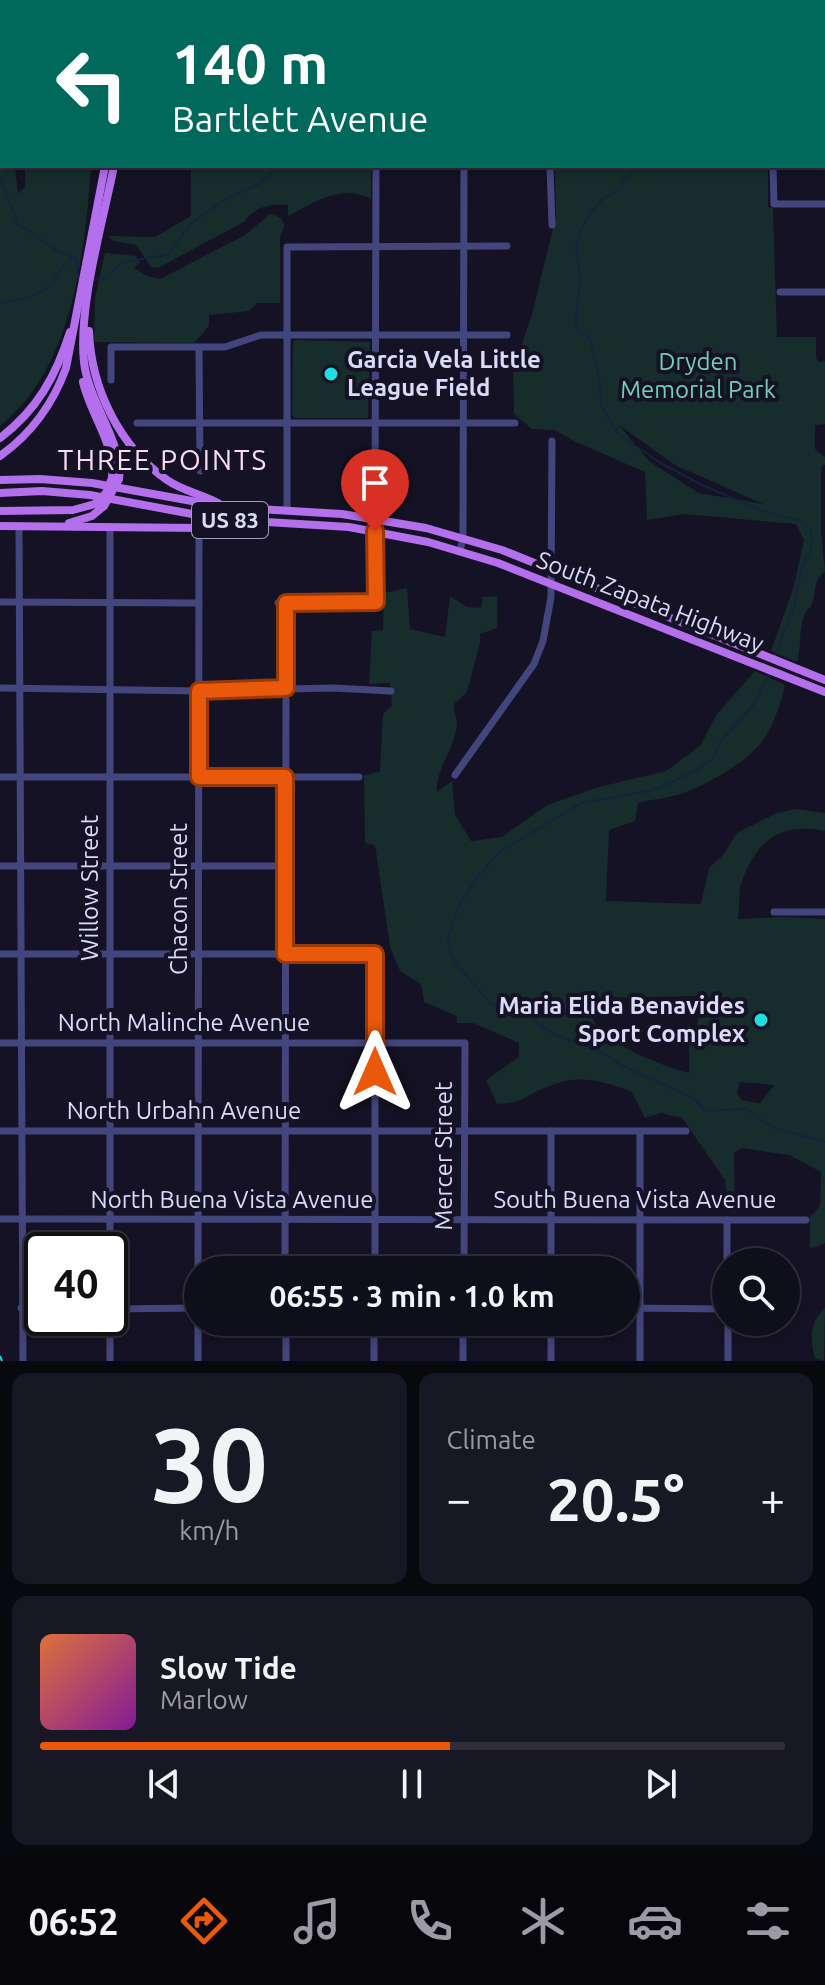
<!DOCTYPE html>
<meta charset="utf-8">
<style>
body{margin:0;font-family:Ubuntu,sans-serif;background:#181724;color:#f1f3f6;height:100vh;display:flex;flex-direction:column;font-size:30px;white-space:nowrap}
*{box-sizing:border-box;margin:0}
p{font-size:26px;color:#9b9ca3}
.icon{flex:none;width:44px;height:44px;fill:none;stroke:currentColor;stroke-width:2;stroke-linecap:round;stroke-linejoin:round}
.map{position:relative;height:1361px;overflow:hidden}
.drawer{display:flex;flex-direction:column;gap:12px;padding:12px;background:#08080f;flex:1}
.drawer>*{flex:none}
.top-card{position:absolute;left:0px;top:0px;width:826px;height:168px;box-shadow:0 4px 12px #0003,0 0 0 2px #2f2e3a;background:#00695c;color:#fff;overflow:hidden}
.tools{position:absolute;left:712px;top:1248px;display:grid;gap:16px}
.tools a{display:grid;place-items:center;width:88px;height:88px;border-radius:50%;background:#0f0e1b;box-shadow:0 4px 12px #0003,0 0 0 2px #2f2e3a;font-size:40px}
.speed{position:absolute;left:24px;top:1232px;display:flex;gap:16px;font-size:40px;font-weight:700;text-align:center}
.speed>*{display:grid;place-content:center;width:104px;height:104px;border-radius:50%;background:#0f0e1b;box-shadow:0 4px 12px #0003,0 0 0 2px #2f2e3a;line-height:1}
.speed .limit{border:4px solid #111;border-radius:12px;background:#fff;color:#111}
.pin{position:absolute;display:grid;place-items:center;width:68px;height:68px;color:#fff;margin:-82px -34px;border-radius:50% 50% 50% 0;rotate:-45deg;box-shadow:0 0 8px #0007}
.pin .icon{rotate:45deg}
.me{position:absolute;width:88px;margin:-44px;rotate:0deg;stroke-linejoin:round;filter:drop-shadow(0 0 6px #0008)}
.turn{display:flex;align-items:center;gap:28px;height:168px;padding:0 40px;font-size:36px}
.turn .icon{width:104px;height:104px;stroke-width:2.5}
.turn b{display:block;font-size:56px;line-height:68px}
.big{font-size:60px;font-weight:600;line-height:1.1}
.drawer .card{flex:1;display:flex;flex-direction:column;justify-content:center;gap:12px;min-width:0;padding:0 28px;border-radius:16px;background:#181724}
.drawer .dial{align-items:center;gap:0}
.dial b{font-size:104px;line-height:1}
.song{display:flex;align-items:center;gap:24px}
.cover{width:96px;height:96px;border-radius:12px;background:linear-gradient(135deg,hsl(20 70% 55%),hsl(290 70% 35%))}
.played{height:8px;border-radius:4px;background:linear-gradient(90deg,#ea580c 55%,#2f2e3a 55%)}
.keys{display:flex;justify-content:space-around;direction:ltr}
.heat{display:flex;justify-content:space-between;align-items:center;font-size:44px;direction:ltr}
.drawer .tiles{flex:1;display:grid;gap:12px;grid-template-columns:1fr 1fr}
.card:last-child{grid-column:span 2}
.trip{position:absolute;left:184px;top:1256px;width:456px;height:80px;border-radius:40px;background:#0f0e1b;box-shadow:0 4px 12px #0003,0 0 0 2px #2f2e3a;font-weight:600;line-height:80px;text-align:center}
.dock{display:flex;height:128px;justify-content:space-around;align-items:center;background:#06060b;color:#9b9ca3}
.dock .icon{width:56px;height:56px}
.dock .current{color:#ea580c}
.dock b{font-size:36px;color:#f1f3f6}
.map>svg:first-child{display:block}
.green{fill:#162d2b;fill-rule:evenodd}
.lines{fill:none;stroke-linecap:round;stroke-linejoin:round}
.stream{stroke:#11253e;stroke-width:2}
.minor{stroke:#43467d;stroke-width:7}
.major{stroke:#b36fec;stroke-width:8}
.rail{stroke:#1fdee2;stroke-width:2;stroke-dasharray:12 10;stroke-linecap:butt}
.major-bridge{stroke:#b36fec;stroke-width:8}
.route-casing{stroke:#983908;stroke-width:20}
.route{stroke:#ea580c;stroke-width:14}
.poi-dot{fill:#1fdee2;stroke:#141224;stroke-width:3}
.labels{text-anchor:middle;stroke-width:8;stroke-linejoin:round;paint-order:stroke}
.shield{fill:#141224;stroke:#9f9eba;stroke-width:2}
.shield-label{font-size:22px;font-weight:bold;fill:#dbdafa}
.poi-label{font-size:24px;font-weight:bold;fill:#dbdafa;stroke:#141224;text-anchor:start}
.park-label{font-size:24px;fill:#6fd1b1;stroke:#141224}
.street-label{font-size:24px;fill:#dbdafa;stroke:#141224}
.quarter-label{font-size:28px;letter-spacing:2px;fill:#fadcf2;stroke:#141224}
</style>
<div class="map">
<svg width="825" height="1361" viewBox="0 0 825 1361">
<rect width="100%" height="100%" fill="#141224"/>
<g class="green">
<polygon points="0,0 32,2 2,2 0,144"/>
<polygon points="460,0 661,0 661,2 459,2"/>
<path d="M0 157 2 166H15L18 194 25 186V166H91C85 253 73 368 0 426Z"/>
<path d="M191 166H371V199C342 183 315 202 288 216V205C270 204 255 206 244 222L158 268 151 267 136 245 113 241 109 236 155 237 191 216Z"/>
<path d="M555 166H768V207L773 208 777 337H816V357L818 362 825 361V424L815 425V449L825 457V465H822L821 473V532L825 571C811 582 818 593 811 606 810 608 808 608 807 610 798 624 802 646 797 662L771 651 794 586 804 540 796 524 684 514 647 520 645 472 576 442 554 430 532 429 514 414 513 370 532 314 556 216ZM619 425 675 465 763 504 699 493 650 462Z"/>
<path d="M270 214C284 218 288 223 280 236V303H257L249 311 209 315V326L194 343 94 342 95 298 105 253 136 256 140 263 134 268 147 276 160 279 245 235Z"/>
<polygon points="295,340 370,342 368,418 295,418 292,415 293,343"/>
<path d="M407 588 410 629 445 637 450 596 467 607 481 608 483 597 497 596V628L480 634V643L467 692 454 704C453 712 457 717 457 723 456 748 435 769 437 792L452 781 455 815 471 841 502 837 547 805 599 787 666 771 700 746 717 714 755 671 785 685C781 703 773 728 761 743 743 765 707 784 681 794 669 798 652 799 638 803L635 821 609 830 606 901 701 904 709 868 723 855 737 833 777 813 795 809 825 813V831C780 822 757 840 742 881 738 891 740 907 738 919L783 917 825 919V1243L810 1249V1217L820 1206 821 1172 789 1155 742 1148 734 1153 735 1214 728 1207 725 1180 682 1118 661 1113 645 1118 631 1091C598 1080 579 1073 544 1088 522 1097 524 1103 497 1104L486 1080 519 1057V1043L473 1023H457V1016L424 1002 421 984 400 971 390 947 375 845 365 843 364 775 380 772 383 714 392 705 390 683 369 684 372 631 383 630 384 593ZM699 996 696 1043 689 1046V1073C663 1066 614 1047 597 1026 592 1020 589 1010 585 1003L602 998ZM740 1082 774 1085 760 1103 741 1100 737 1093Z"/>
<path d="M825 1308 824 1361 815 1358C810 1338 809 1323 825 1308Z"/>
</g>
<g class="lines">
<g class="stream">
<polyline points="638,0 638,2"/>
<polyline points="480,2 482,0"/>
<polyline points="634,166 620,188 602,200 591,212 581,230 576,245 580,282 575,324 578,331 590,338 600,383 601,405 617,433 659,462 700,484 762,511 798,520 810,529 812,538 810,552 802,566 794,607 774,658"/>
<polyline points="0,179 18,224 56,250 77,259 78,277 80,278"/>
<polyline points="94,280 107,278 121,263 169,254 190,224 223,201 259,184 279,166"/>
<path d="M0 303C18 300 41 297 53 282 61 271 60 266 73 258"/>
<polyline points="768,675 756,702 719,743 714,758 697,770 654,790 581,803 500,852 477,877 459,905 448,938 451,954 458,966 492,1005 527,1013 543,1028 558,1036 603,1053 621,1065 693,1098 706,1111 746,1109 772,1127 825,1142"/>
</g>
<g class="minor">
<polyline points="199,0 199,2"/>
<polyline points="376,0 376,2"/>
<polyline points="770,0 770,2"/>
<polyline points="287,2 287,0"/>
<polyline points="824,27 825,27"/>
<polyline points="824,115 825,115"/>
<polyline points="550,166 552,225"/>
<polyline points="773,166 774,204 825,204"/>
<polyline points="780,292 825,292"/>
<polyline points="199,348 200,471"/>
<polyline points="111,380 111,347 225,347 261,335 507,335"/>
<polyline points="137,423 515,423"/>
<polyline points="287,510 287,247 507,246"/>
<polyline points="375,518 376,166"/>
<polyline points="19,526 23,1361"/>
<polyline points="460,551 463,538 464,166"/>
<polyline points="0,602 199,603"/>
<polyline points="278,603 376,602 375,531"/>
<polyline points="0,688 199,691 333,688 391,691"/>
<polyline points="286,688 286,603"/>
<polyline points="455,775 534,664 543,641 551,597 552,441"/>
<polyline points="0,777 359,777"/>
<polyline points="0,866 285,866"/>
<polyline points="774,912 825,912"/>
<polyline points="0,954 375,954 375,1270"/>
<polyline points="0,1043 465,1043 464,1270"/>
<polyline points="0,1131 686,1131"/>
<polyline points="551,1131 551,1270"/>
<polyline points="0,1219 806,1220"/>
<polyline points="727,1220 727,1262"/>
<polyline points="110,1250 110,527"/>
<polyline points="198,1270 199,528"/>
<polyline points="285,1270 286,700"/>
<polyline points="21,1308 42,1308"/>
<polyline points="626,1308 726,1309"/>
<polyline points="110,1309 198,1308"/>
<polyline points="110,1318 110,1361"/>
<polyline points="286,1322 286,1361"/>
<polyline points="551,1322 551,1361"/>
<polyline points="728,1322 728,1361"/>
<polyline points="198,1361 198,1322"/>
<polyline points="374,1361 374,1322"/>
<polyline points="463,1361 463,1322"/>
<polyline points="640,1361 640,1131"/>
</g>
<g class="major">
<polyline points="137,2 137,0"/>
<polyline points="148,2 148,0"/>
<path d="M114 166C103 222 78 306 84 362 88 401 124 444 119 479"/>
<path d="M89 331C91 388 119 446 167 480 183 491 201 494 218 503"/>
<path d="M83 382C90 414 116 445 112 478"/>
<path d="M0 438C37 410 56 376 70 332"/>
<path d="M0 456C31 434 53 404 66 368L105 166"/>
<polyline points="0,480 40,479 92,483 225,507 342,514 426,528 502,550 825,680"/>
<polyline points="0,493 42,491 90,495 219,519 349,527 428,542 498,563 825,692"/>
<polyline points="0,511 73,510 95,504"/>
<polyline points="69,523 92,516 104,506"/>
<polyline points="0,526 199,528 239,525"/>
</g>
<polyline class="rail" points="0,1356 2,1361"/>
<g class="major-bridge">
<polyline points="95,504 106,493 112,478"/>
<polyline points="104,506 119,479"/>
</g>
</g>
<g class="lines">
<defs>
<polyline id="route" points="375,1072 375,954 285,954 285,777 199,777 199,691 286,688 286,603 376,602 375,531"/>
</defs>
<use href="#route" class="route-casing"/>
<use href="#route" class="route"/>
</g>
<g class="poi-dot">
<circle cx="331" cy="374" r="8"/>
<circle cx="761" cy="1020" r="8"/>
</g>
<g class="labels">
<rect class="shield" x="192" y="502" width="76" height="36" rx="6"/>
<g class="shield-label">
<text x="230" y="528">US 83</text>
</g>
<g class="poi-label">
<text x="347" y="368">Garcia Vela Little<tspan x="347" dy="28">League Field</tspan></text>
<text x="745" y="1014" text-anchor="end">Maria Elida Benavides<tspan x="745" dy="28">Sport Complex</tspan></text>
</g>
<g class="park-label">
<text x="698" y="370">Dryden<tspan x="698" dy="28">Memorial Park</tspan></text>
</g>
<g class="street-label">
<text transform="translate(650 602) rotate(21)" y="8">South Zapata Highway</text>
<text transform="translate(90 888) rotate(-90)" y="8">Willow Street</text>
<text transform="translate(179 899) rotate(-90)" y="8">Chacon Street</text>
<text x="184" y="1031">North Malinche Avenue</text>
<text x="184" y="1119">North Urbahn Avenue</text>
<text transform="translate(444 1156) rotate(-90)" y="8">Mercer Street</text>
<text x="232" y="1208">North Buena Vista Avenue</text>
<text x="635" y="1208">South Buena Vista Avenue</text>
</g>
<g class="quarter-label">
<text x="163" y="470">THREE POINTS</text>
</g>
</g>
</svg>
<div class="tools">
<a><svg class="icon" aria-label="search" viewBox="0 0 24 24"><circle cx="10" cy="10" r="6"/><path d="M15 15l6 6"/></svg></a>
</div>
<div class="speed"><div class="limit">40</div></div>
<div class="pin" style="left:375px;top:531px;background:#d93025"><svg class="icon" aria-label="arrive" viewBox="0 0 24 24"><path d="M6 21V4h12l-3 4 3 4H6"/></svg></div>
<svg class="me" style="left:375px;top:1072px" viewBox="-20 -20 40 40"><path d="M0-17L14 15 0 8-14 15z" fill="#ea580c" stroke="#fff" stroke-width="4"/></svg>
<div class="trip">06:55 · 3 min · 1.0 km</div>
<div class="top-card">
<div class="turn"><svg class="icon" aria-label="left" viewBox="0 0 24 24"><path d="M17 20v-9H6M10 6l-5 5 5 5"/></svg><div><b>140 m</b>Bartlett Avenue</div></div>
</div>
</div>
<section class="drawer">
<div class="tiles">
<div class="card dial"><b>30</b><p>km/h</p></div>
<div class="card"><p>Climate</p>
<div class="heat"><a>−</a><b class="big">20.5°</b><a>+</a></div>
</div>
<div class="card">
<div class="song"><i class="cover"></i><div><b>Slow Tide</b><p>Marlow</p></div></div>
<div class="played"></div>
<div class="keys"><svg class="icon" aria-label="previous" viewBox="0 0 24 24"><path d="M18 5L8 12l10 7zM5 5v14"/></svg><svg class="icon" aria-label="pause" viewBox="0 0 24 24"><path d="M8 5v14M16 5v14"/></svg><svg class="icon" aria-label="next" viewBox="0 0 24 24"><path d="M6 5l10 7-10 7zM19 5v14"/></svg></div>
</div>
</div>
</section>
<nav class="dock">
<b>06:52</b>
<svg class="icon current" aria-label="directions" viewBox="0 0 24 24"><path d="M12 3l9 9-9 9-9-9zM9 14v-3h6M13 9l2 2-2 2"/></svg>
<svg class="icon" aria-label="music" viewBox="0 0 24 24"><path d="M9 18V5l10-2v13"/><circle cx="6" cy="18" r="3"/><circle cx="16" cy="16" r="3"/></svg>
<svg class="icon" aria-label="phone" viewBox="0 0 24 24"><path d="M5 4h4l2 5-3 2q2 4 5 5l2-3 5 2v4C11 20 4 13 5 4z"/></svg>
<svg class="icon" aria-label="climate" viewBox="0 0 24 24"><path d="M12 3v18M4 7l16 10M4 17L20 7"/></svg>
<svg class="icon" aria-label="car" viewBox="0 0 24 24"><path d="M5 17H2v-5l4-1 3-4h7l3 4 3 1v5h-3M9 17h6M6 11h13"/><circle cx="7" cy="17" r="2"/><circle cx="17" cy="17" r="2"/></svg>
<svg class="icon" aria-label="filters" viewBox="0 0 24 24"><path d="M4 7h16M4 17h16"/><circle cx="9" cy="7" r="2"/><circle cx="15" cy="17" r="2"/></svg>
</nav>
